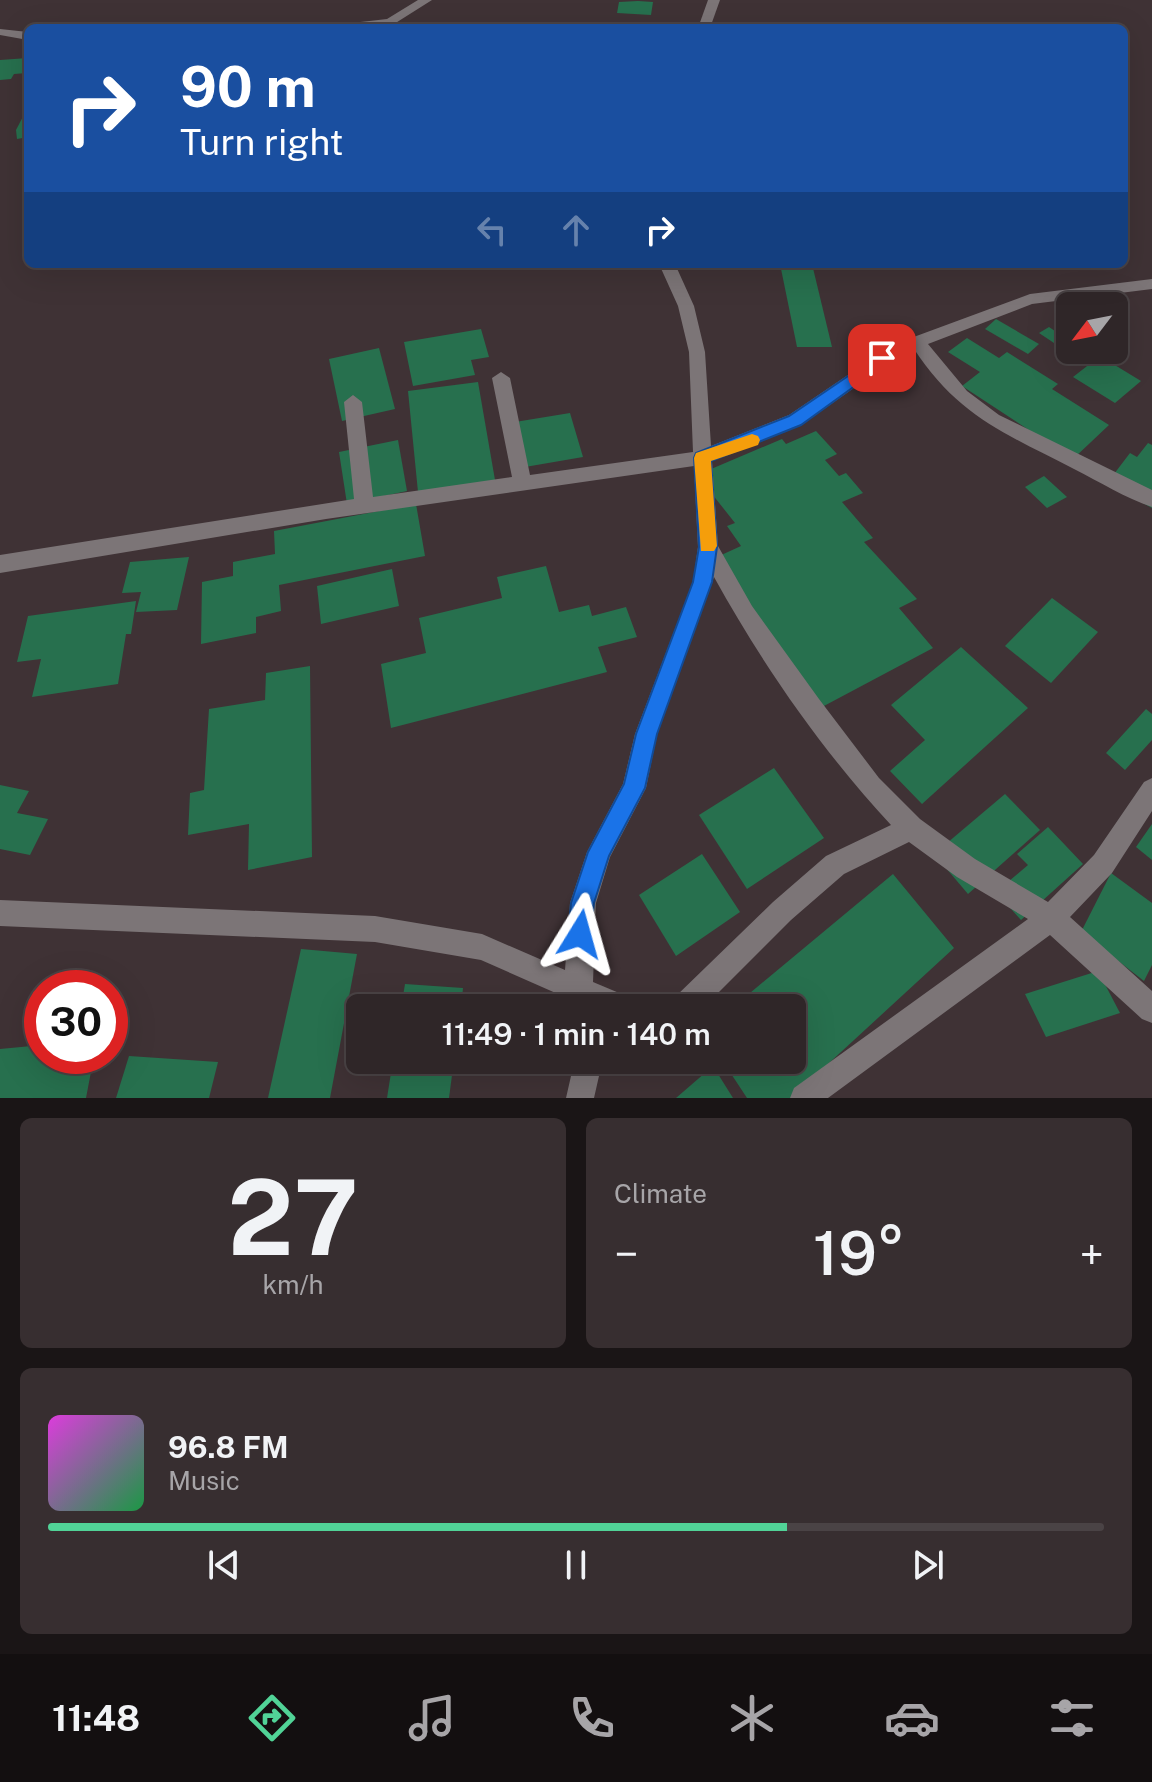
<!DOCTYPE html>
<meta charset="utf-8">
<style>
body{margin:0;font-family:"Public Sans",sans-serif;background:#372e30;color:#f1f3f6;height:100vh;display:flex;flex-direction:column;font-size:30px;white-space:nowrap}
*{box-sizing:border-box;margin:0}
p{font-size:26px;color:#a7a5a8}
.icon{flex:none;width:44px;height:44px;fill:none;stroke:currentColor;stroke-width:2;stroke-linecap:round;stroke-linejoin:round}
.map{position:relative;height:1098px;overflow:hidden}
.details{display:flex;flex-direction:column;gap:20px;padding:20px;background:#1a1516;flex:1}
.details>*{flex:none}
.banner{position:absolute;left:24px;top:24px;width:1104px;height:244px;border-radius:12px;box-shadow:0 8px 32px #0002,0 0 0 2px #4a4345;background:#1a4fa0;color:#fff;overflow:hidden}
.needle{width:52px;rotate:238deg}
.buttons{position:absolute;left:1056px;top:292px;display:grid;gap:16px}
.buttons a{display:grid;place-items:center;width:72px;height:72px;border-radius:12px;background:#2f2628;box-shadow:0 8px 32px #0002,0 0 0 2px #4a4345;font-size:40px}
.speed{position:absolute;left:24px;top:970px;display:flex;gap:16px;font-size:40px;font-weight:700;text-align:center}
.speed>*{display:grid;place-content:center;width:104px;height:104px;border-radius:50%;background:#2f2628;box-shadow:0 8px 32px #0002,0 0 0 2px #4a4345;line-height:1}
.speed .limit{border:12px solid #d22;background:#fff;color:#111}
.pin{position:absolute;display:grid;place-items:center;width:68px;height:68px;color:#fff;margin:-34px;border-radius:16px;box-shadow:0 4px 12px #0006}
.me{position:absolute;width:88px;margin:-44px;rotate:8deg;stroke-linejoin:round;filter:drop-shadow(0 0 6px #0008)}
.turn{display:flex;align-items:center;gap:28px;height:168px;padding:0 24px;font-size:36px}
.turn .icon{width:104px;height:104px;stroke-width:2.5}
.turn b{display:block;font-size:56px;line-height:68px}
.lanes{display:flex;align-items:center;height:76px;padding:0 24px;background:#0003;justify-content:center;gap:40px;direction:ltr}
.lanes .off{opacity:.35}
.big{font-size:60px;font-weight:600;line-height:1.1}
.details .widget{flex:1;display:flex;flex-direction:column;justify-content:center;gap:12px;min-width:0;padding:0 28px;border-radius:12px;background:#372e30}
.details .dial{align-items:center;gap:0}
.dial b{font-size:104px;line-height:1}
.song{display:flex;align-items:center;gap:24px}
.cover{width:96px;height:96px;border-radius:12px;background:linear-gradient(135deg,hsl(300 70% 55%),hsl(140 70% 35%))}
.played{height:8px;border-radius:4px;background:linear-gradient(90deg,#51d397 70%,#4a4345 70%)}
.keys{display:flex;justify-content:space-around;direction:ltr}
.heat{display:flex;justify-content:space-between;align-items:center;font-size:44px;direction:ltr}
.details .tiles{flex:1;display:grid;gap:20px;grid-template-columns:1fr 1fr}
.widget:last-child{grid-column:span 2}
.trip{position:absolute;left:346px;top:994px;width:460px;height:80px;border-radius:12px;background:#2f2628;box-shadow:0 8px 32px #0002,0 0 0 2px #4a4345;font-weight:600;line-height:80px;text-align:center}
.tab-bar{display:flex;height:128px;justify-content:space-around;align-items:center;background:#130f10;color:#a7a5a8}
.tab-bar .icon{width:56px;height:56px}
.tab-bar .selected{color:#51d397}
.tab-bar b{font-size:36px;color:#f1f3f6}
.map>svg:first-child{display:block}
.building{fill:#27704e}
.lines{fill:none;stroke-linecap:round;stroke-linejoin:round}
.minor{fill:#7c7577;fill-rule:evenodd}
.route{fill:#1a73e8;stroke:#114b97;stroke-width:2}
.slow{fill:#f59e0b}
</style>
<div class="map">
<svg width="1152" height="1098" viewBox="0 0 1152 1098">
<rect width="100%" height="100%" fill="#3f3235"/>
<g class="building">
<polygon points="638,1 653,2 651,15 617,13 619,2"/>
<polygon points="28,58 27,73 14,74 11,79 0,80 0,60"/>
<polygon points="28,107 28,137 17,139 16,130"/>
<polygon points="780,264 812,264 832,347 797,347"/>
<polygon points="996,319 1039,344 1028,354 985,329"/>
<polygon points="1049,327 1064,337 1054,343 1039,333"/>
<polygon points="481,329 489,357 471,360 475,375 413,386 404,342"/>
<polygon points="967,338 999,358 1007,352 1058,384 1052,389 1109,425 1073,459 962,386 980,372 948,352"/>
<polygon points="1070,338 1070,350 1092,350 1078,361 1057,348"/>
<polygon points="379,348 395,409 342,421 329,359"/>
<polygon points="1100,356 1141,381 1115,403 1073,377"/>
<polygon points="478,382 495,480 418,492 408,391"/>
<polygon points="570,413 583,457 525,467 515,422"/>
<polygon points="816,431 837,454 825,460 839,476 846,473 863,493 842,502 873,538 864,542 917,599 899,608 933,648 807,715 706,562 741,546 727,526 735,523 697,475 782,439 786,444"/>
<polygon points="398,440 407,491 347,504 339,452"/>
<polygon points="1148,443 1152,445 1152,508 1139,501 1114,474 1130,453 1137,457"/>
<polygon points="1044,476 1067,497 1047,508 1025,487"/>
<polygon points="416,504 425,556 279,585 281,611 256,617 256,633 201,644 202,582 233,576 233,562 275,554 274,531"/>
<polygon points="189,557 177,610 136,612 141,592 122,593 130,562"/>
<polygon points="546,566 559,612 589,605 592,616 626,607 637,637 598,647 607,672 391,728 381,664 426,653 419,618 502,598 497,577"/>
<polygon points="392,569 399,606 321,624 317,586"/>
<polygon points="1052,598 1098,632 1051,683 1005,646"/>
<polygon points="136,601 131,634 126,634 118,684 32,697 41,659 17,662 28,616"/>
<polygon points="961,647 1028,708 922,804 890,771 925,740 891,705"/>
<polygon points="310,666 312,857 248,870 249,824 188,835 190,793 204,790 209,709 265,700 266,673"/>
<polygon points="1146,709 1152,714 1152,740 1125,770 1106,753"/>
<polygon points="774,768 824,838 747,889 699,815"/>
<polygon points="0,785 29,791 17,813 48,819 30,855 0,849"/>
<polygon points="1005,794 1040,830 968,894 934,854"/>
<polygon points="1152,824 1152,860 1136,847"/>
<polygon points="1048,827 1083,864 1021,920 996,892 1028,865 1017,854"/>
<polygon points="702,854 740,912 676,956 639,895"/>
<polygon points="1111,873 1152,903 1152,965 1144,981 1081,932"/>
<polygon points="893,874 954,948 791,1098 747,1098 722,1060 792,1060 792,1008 732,1008"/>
<polygon points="301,949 357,954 330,1098 268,1098"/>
<polygon points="1098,971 1120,1013 1046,1037 1025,994"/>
<polygon points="405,984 463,988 461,1008 401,1008"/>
<polygon points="42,1045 42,1056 94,1056 86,1098 0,1098 0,1049"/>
<polygon points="129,1056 218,1062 209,1098 116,1098"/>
<polygon points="393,1060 454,1060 449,1098 387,1098"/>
<polygon points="713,1066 733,1098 676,1098"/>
</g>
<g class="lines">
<g class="minor">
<polygon points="418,0 432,0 394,24 328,28 334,25 387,19"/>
<polygon points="708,0 720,0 710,28 698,28"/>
<polygon points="0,29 28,32 28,40 0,35"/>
<path d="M659 264H675L694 306 705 352 711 446 789 415 892 345 1030 294 1152 279V289L1032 304 928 344 967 391 999 415 1152 490V507C1125 498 1100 482 1074 469 1006 434 958 416 914 349L904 353 801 425 712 461 718 546 752 606 819 699 879 778 920 819 975 859 1048 902 1094 855 1144 782 1152 778V811L1112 873 1070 917 1152 991V1023L1142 1019 1050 935 828 1098H790L794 1088 1028 919 957 877 909 842 844 874 791 920 703 1008H670L674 998 773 902 826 856 891 825C823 752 762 664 714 577L657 734 646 788 610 857 596 903 593 982 631 998 635 1008H567V998L481 960 375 942 0 926V900L375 916 482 934 565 970 570 903 587 852 623 784 635 734 693 582 698 547 694 466 326 519 0 573V555L354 499 344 402 353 395 362 402 373 497 512 477 492 378 501 372 510 378 530 475 693 452 689 352 678 306Z"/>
<polygon points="570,1060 598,1060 599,1076 594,1098 566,1098 571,1076"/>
</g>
</g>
<polygon class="route" points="882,353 890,358 888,362 801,425 711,461 717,547 712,582 657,734 645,788 609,856 594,903 589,942 580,946 572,942 568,934 571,903 588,852 624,784 636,734 693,582 699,547 694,458 696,453 789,416"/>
<polygon class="slow" points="752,434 758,436 760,440 758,445 711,461 717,546 714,551 701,551 694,458 696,453"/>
</svg>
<div class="buttons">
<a><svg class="needle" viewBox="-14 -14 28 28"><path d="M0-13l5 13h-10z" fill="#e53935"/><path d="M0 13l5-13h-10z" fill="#a7a5a8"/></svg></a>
</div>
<div class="speed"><div class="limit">30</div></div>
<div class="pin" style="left:882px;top:358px;background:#d93025"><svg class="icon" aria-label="arrive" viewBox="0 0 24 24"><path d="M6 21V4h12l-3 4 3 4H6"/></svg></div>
<svg class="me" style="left:580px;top:934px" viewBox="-20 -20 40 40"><path d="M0-17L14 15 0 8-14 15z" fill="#1a73e8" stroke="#fff" stroke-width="4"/></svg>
<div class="trip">11:49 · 1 min · 140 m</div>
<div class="banner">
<div class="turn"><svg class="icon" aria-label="right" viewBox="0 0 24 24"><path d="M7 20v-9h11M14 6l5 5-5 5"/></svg><div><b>90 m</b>Turn right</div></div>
<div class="lanes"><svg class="icon off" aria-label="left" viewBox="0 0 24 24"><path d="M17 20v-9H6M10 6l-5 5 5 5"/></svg><svg class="icon off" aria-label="ahead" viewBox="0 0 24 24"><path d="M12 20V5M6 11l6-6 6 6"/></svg><svg class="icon" aria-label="right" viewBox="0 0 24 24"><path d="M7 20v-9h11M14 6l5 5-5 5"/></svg></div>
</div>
</div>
<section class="details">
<div class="tiles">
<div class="widget dial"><b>27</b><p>km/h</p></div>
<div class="widget"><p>Climate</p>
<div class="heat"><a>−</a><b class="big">19°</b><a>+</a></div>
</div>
<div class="widget">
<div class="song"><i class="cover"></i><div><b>96.8 FM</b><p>Music</p></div></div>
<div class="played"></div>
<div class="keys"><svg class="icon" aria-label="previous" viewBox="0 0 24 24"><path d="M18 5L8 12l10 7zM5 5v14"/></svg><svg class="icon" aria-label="pause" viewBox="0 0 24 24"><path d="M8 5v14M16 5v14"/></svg><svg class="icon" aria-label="next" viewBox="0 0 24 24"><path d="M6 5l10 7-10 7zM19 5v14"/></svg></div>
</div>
</div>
</section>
<nav class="tab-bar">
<b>11:48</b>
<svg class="icon selected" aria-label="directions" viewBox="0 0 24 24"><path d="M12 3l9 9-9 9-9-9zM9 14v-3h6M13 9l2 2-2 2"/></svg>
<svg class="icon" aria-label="music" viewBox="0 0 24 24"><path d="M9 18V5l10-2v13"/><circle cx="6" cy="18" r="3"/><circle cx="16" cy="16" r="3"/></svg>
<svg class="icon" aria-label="phone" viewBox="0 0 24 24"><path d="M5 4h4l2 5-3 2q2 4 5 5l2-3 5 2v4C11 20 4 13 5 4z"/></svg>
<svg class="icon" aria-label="climate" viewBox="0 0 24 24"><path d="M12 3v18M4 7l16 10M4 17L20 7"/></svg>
<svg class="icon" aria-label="car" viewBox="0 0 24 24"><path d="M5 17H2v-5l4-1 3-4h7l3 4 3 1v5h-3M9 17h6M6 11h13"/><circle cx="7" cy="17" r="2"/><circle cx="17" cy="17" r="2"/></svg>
<svg class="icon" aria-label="filters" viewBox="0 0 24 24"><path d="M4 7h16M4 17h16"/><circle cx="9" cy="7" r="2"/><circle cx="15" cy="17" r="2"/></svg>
</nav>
